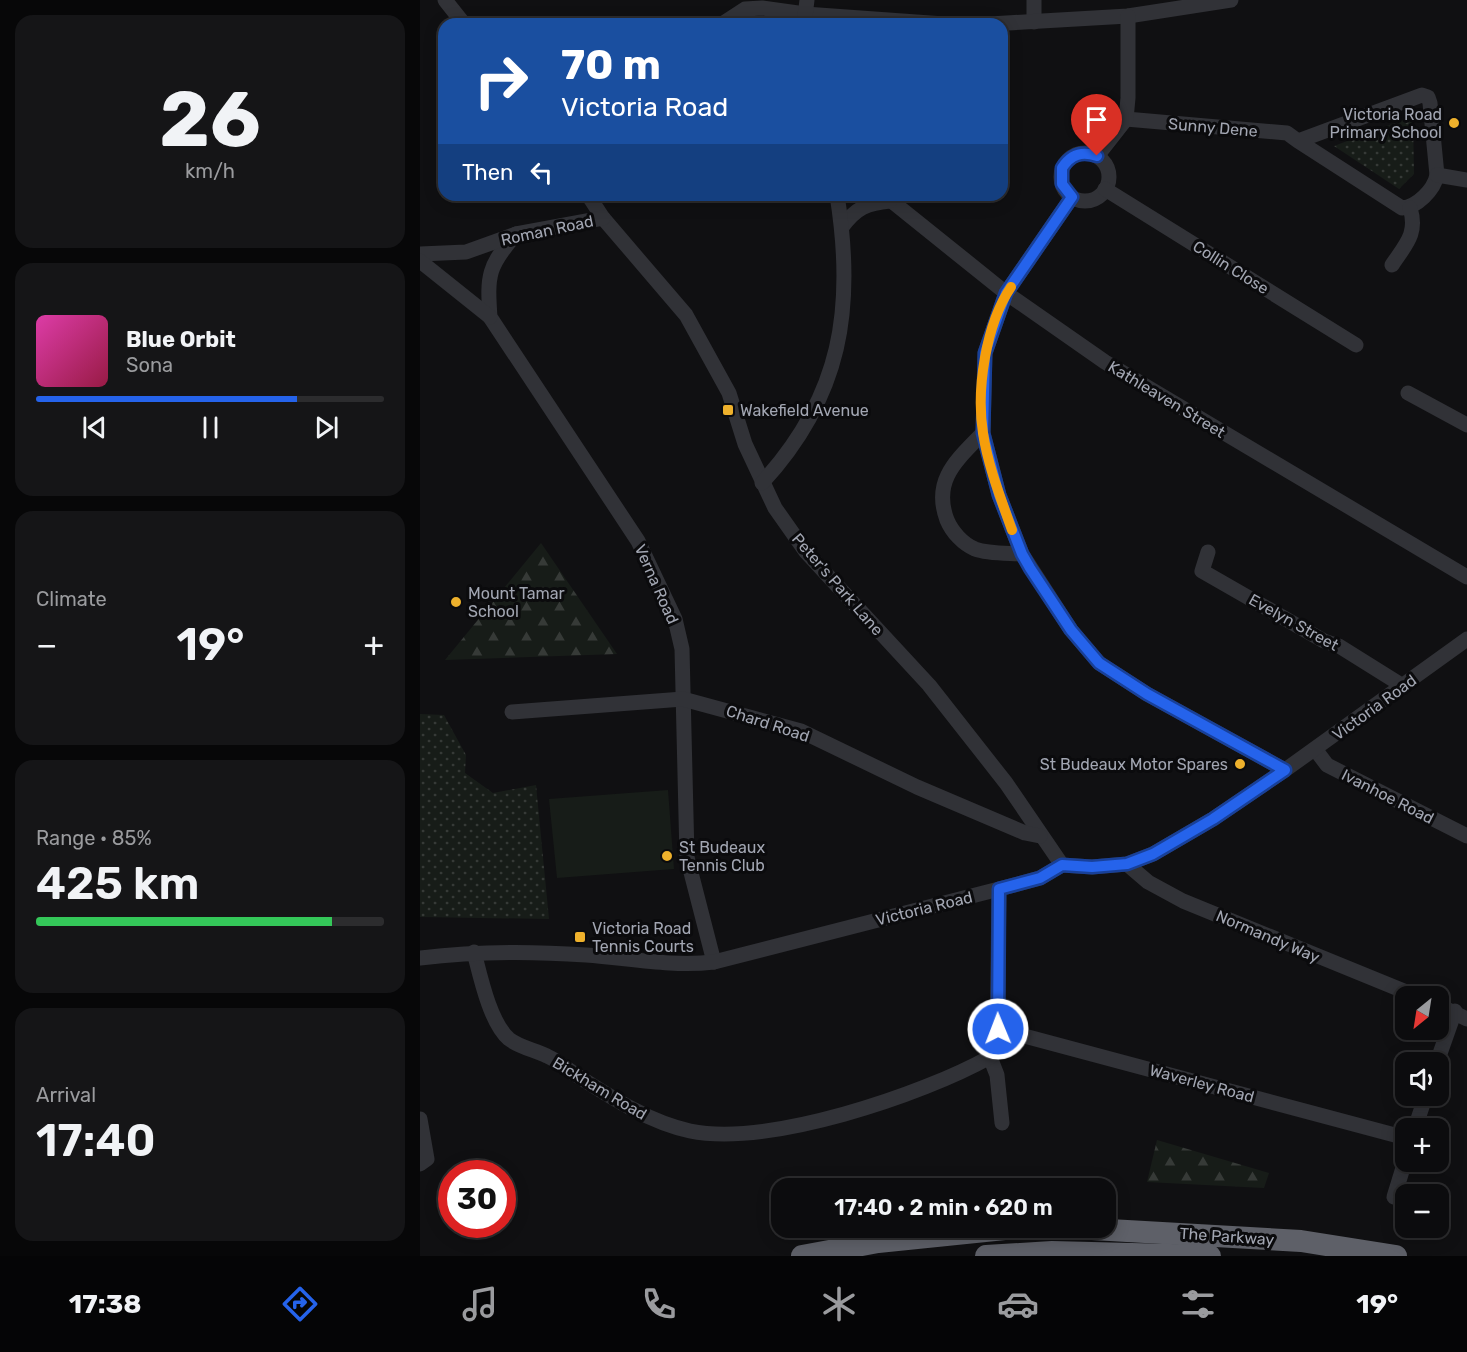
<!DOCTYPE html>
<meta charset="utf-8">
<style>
body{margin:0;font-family:Rubik,sans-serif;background:#151517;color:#f1f3f6;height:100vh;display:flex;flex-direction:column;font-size:22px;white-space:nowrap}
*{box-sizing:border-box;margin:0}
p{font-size:20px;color:#9a9b9e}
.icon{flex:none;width:33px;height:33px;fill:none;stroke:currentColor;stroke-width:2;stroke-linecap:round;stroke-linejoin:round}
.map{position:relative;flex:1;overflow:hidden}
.details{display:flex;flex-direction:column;gap:15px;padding:15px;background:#070708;width:420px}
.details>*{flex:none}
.top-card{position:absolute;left:18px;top:18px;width:570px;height:183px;border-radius:18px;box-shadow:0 3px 15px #0003,0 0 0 2px #2c2c2e;background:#1a4fa0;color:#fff;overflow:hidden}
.needle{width:39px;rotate:210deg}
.buttons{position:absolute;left:975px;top:986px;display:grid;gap:12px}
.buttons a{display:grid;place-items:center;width:54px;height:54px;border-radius:12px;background:#0c0c0e;box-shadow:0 3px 15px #0003,0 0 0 2px #2c2c2e;font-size:30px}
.speed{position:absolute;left:18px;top:1160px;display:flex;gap:12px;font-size:30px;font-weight:700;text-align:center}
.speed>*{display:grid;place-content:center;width:78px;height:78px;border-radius:50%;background:#0c0c0e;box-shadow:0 3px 15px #0003,0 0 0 2px #2c2c2e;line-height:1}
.speed .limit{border:9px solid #d22;background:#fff;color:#111}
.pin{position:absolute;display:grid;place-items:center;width:51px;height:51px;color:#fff;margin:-62px -26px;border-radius:50% 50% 50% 0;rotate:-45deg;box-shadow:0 0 6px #0007}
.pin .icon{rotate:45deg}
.me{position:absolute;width:66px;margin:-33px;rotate:359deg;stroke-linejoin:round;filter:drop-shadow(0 0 4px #0008)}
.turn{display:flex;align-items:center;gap:21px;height:126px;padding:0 24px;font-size:27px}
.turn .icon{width:78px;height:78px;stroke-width:2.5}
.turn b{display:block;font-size:42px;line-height:51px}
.then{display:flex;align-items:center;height:57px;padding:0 24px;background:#0003;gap:12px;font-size:22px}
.big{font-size:45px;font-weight:600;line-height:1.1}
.details .card{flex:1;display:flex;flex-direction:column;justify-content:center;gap:9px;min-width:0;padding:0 21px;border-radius:18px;background:#151517}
.details .dial{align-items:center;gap:0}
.dial b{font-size:78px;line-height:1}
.song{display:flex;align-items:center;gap:18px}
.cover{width:72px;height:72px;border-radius:9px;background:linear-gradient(135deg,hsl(320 70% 55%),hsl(340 70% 35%))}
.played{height:6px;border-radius:3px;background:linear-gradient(90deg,#2563eb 75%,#2c2c2e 75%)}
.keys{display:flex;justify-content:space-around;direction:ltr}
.heat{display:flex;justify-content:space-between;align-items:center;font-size:33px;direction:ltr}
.charge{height:9px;border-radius:4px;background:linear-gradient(90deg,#34c759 85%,#2c2c2e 0)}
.trip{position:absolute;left:351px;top:1178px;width:345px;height:60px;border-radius:18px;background:#0c0c0e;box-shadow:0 3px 15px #0003,0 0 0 2px #2c2c2e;font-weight:600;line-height:60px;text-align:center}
.tabs{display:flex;height:96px;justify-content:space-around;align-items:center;background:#050506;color:#9a9b9e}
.tabs .icon{width:42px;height:42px}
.tabs .on{color:#2563eb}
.tabs b{font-size:27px;color:#f1f3f6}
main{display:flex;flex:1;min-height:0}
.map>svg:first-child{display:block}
.green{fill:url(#green-dots)}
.forest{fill:url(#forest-firs)}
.pitch{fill:#171c18}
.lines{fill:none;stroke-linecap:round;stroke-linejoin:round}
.minor{stroke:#313237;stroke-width:15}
.highway{stroke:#5e6068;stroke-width:22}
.route-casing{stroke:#184099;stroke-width:15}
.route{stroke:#2563eb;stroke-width:10}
.slow{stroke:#f59e0b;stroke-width:10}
.poi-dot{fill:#eeb12c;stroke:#0b0b0d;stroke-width:2}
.labels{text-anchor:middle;stroke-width:6;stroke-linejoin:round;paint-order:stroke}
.poi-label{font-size:16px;fill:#a2a6b2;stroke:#0b0b0d;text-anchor:start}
.street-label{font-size:16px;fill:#a2a6b2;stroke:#0b0b0d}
</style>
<main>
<section class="details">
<div class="card dial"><b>26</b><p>km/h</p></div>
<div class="card">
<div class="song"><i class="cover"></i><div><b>Blue Orbit</b><p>Sona</p></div></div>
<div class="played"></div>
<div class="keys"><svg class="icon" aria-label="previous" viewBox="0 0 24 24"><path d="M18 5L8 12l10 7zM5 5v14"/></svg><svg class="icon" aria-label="pause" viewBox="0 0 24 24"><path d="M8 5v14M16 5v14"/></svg><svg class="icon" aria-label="next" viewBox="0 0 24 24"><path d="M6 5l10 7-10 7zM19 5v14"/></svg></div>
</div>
<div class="card"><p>Climate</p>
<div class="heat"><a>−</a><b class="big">19°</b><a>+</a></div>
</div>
<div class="card"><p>Range · 85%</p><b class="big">425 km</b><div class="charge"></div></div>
<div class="card"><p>Arrival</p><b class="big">17:40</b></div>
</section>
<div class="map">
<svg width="1047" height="1256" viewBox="0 0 1047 1256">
<defs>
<pattern id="green-dots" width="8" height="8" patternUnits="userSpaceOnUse" patternTransform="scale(1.5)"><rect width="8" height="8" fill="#171c18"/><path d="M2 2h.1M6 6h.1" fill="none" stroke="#363a37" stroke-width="1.8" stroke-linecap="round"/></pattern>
<pattern id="forest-firs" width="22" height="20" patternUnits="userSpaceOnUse" patternTransform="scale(1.5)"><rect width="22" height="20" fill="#171c18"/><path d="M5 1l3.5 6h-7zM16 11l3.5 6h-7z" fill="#363a37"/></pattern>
</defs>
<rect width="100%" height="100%" fill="#101012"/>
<g class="green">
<polygon points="993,116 994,174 979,189 914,146"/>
<polygon points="0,714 24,715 46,755 45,773 73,793 116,785 129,919 0,917"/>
</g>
<g class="forest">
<polygon points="121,543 197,654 25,660"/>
<polygon points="737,1140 849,1173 844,1188 727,1182"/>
</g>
<polygon class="pitch" points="248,790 254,869 137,878 129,799"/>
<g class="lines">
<g class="minor">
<polyline points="25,0 44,24"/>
<polyline points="614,0 614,22"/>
<polyline points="302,24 325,9 342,8 385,14 524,24"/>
<polyline points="384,24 387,0"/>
<polyline points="570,24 708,16 811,0"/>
<path d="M706 119 867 133 878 141 982 208C997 207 1014 190 1017 175L1010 103 1008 97 1002 95 878 141"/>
<circle cx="665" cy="177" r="24"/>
<polyline points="677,156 706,119 708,98 708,16"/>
<polyline points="1017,175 1047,180"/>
<polyline points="685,189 936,345"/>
<polyline points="168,195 183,218 266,315 309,393 325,444 355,508 386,552 509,685 586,783 642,865"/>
<polyline points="464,195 586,293 685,362 1047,577"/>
<polyline points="652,197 586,293 565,353 563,433 579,495 602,554 651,630 679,663 727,694 865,770"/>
<path d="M422 227C436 208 447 203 470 201"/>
<path d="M96 234C68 266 67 275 70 317L218 541 255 619 262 649 267 857 294 962"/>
<polyline points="0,254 46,252 96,234 183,218"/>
<polyline points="0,261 70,317"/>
<path d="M972 265C986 244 998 233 990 208"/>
<polyline points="988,393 1047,425"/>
<path d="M563 433C537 460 512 480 527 520 532 532 543 544 555 549 568 554 588 553 602 554"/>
<path d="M342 483C422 396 435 308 417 195"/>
<polyline points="788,552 782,571 904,641 919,646 983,686"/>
<polyline points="92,712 263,699 381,731 497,787 605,833 620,836"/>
<polyline points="895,749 907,765 1047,836"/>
<polyline points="707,864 728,882 763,901 996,996"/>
<polyline points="579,889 577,1049 570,1057 577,1075 582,1123"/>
<path d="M54 952C60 975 70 1023 89 1039 99 1047 115 1050 127 1056 136 1060 145 1067 153 1073 189 1096 228 1122 270 1131 348 1147 502 1095 570 1057"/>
<path d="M0 958C56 951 110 951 166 955 209 958 251 967 294 962L579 889 620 878 642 865 672 867 707 864 733 854 793 819 865 770 1047 639"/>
<polyline points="1018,1005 1047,1019"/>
<polyline points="578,1029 986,1138"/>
<polyline points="1017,1062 1035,1011"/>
<polyline points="0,1119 7,1159 0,1164"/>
<polyline points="995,1128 1006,1095"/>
<polyline points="974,1197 986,1158"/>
</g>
<g class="highway">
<polyline points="637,1227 881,1241 976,1256"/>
<polyline points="382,1256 458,1242 606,1227"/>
<polyline points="566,1256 632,1252 790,1256"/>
</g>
</g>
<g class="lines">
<defs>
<path id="route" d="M578 1029 579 889 620 878 642 865 672 867 707 864 733 854 793 819 865 770 727 694 679 663 651 630 610 568 602 554 579 495 563 433 565 353 586 293 652 197 642 184V168C651 154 662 151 677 156"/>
</defs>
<use href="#route" class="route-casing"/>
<use href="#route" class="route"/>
<path class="slow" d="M591 287C566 324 556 389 563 433 568 466 581 499 592 530"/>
</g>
<g class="poi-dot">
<circle cx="1034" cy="123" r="6"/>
<rect x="302" y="404" width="12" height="12" rx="3"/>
<circle cx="36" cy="602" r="6"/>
<circle cx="820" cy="764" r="6"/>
<circle cx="247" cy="856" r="6"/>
<rect x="154" y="931" width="12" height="12" rx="3"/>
</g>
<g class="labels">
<g class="poi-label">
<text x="1022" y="120" text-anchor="end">Victoria Road<tspan x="1022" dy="18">Primary School</tspan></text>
<text x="320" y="416">Wakefield Avenue</text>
<text x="48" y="599">Mount Tamar<tspan x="48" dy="18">School</tspan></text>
<text x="808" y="770" text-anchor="end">St Budeaux Motor Spares</text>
<text x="259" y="853">St Budeaux<tspan x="259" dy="18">Tennis Club</tspan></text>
<text x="172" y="934">Victoria Road<tspan x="172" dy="18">Tennis Courts</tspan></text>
</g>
<g class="street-label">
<text transform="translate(793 127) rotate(5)" y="6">Sunny Dene</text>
<text transform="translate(127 230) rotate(-12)" y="6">Roman Road</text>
<text transform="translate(811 267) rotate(32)" y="6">Collin Close</text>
<text transform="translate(747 399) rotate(31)" y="6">Kathleaven Street</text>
<text transform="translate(237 584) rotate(66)" y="6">Verna Road</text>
<text transform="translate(418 584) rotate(49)" y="6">Peter's Park Lane</text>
<text transform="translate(874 622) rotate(29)" y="6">Evelyn Street</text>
<text transform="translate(954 707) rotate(-36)" y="6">Victoria Road</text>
<text transform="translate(348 723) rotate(18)" y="6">Chard Road</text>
<text transform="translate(968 796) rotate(27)" y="6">Ivanhoe Road</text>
<text transform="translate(504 908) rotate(-14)" y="6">Victoria Road</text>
<text transform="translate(848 936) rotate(23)" y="6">Normandy Way</text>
<text transform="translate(782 1083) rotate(15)" y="6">Waverley Road</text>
<text transform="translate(180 1088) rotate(31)" y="6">Bickham Road</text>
<text transform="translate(807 1236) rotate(4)" y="6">The Parkway</text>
</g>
</g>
</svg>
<div class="buttons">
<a><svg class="needle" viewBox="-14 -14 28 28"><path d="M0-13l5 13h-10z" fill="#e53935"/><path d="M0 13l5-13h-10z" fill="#9a9b9e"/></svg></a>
<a><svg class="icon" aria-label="sound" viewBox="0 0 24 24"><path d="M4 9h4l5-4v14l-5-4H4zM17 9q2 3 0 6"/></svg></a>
<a>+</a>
<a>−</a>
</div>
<div class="speed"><div class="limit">30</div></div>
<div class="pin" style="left:677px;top:156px;background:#d93025"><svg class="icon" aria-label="arrive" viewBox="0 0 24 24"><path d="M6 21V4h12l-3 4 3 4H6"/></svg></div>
<svg class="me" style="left:578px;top:1029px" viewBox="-20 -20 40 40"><circle r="17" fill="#2563eb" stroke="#fff" stroke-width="3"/><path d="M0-11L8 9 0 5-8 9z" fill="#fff"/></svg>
<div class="trip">17:40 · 2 min · 620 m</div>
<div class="top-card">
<div class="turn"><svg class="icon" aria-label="right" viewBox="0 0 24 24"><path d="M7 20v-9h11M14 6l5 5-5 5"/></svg><div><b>70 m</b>Victoria Road</div></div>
<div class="then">Then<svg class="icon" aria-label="left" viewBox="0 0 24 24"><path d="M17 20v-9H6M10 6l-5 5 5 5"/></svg></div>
</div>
</div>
</main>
<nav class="tabs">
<b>17:38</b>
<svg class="icon on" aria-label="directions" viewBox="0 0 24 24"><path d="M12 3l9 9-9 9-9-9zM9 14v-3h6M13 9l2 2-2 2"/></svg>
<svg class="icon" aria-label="music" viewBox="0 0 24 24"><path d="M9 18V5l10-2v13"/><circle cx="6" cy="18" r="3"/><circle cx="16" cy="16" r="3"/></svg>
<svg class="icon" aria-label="phone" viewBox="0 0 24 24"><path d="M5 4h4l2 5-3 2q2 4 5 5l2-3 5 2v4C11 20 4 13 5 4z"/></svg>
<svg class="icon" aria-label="climate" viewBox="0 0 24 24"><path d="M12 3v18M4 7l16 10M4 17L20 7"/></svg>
<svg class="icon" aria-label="car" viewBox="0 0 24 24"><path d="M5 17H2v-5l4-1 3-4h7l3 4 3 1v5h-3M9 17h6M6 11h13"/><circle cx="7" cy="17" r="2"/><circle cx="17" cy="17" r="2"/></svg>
<svg class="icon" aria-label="filters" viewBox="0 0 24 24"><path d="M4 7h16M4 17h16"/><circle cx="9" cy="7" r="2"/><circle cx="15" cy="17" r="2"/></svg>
<b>19°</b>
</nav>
